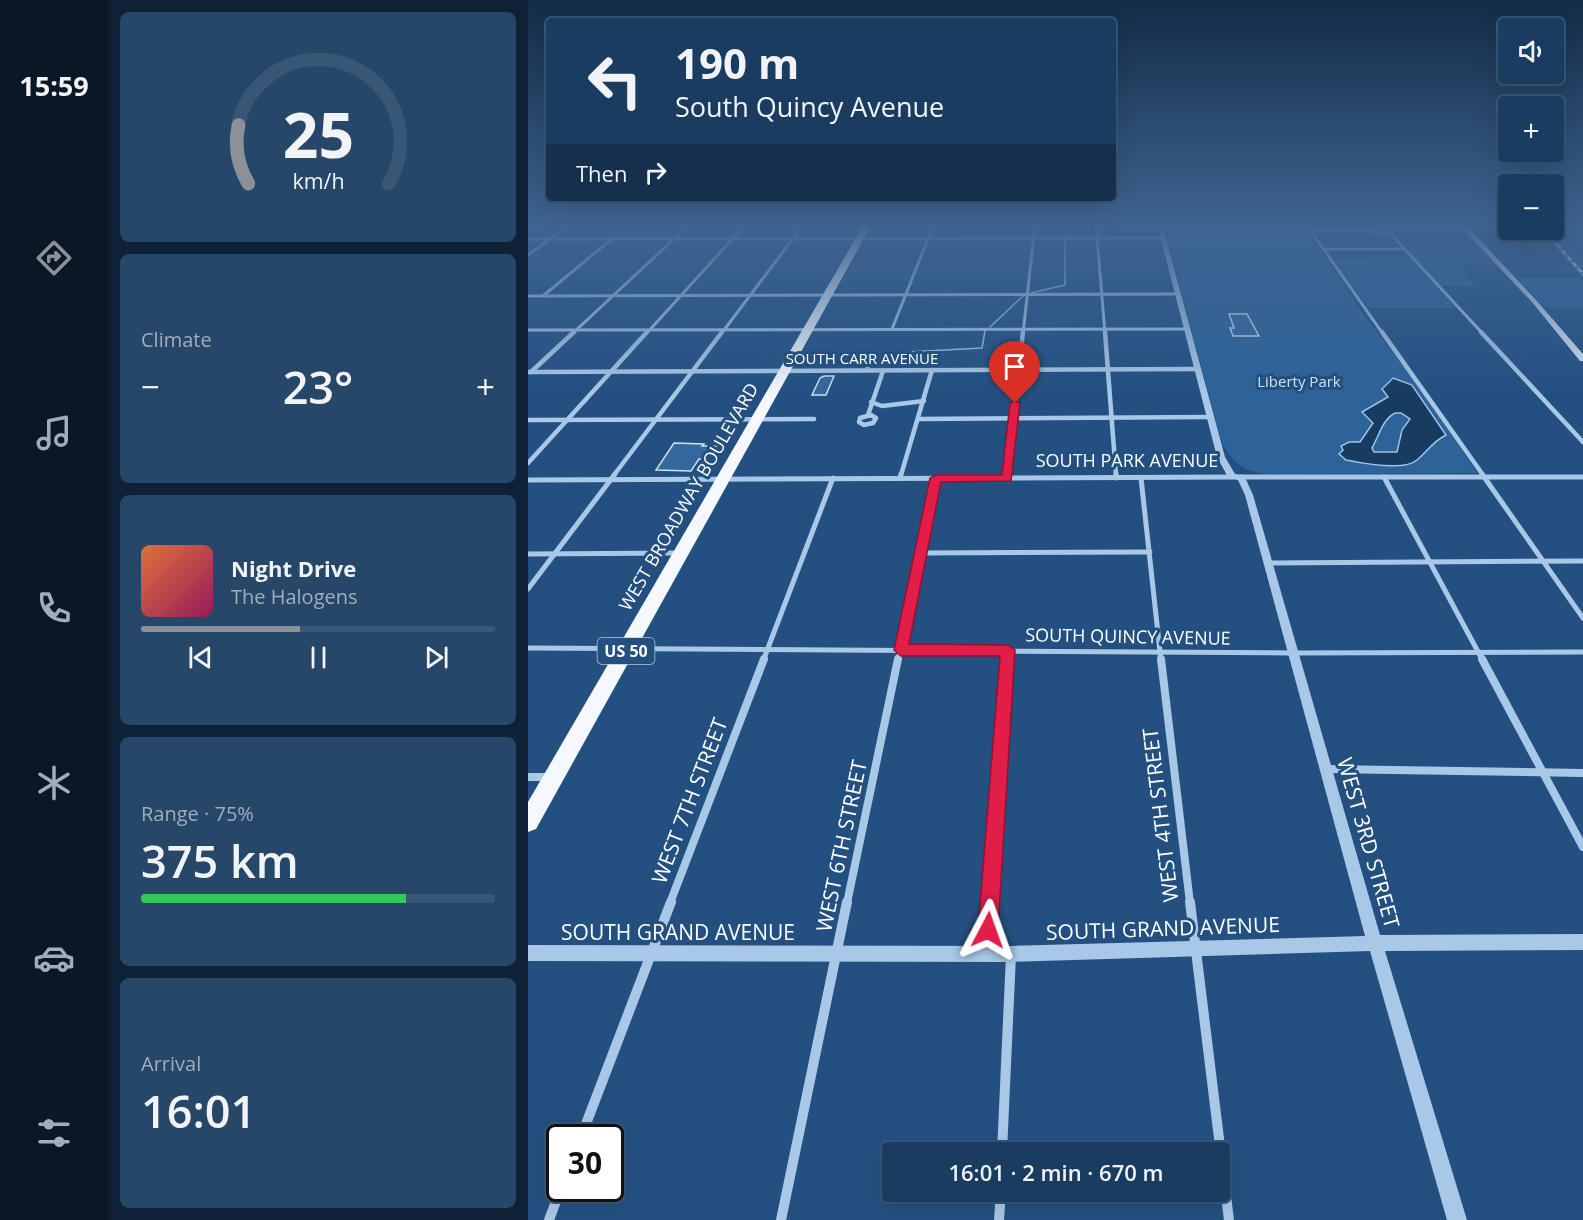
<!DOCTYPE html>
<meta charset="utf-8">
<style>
body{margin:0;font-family:"Open Sans",sans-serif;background:#274769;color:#f1f3f6;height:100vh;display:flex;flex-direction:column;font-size:22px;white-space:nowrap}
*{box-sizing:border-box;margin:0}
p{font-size:20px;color:#9fadbd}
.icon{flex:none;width:33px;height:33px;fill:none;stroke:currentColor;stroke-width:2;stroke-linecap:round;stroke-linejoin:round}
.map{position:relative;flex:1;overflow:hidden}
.side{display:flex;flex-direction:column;gap:12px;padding:12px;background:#0e2135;width:420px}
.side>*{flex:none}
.hud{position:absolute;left:18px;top:18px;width:570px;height:183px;border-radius:6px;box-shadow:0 6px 24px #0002,0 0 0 2px #385675;background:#1a3c60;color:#f1f3f6;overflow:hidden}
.buttons{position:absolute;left:970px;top:18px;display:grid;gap:12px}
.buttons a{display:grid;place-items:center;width:66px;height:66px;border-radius:6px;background:#1a3c60;box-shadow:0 6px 24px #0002,0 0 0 2px #385675;font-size:30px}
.speed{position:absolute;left:18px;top:1124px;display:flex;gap:12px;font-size:30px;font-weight:700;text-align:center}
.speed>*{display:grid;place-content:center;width:78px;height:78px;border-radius:50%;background:#1a3c60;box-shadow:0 6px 24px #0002,0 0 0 2px #385675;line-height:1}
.speed .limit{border:3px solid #111;border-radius:9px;background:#fff;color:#111}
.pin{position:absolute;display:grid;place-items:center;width:51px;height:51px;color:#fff;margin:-62px -26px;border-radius:50% 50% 50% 0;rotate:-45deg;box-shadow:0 0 6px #0007}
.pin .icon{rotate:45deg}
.me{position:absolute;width:66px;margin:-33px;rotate:4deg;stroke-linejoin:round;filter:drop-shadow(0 0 4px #0008)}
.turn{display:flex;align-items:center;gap:21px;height:126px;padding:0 30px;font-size:27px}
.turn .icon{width:78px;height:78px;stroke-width:2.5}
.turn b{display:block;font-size:42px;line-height:51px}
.then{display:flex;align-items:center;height:57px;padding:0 30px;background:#0003;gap:12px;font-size:22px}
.big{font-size:45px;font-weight:600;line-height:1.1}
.side .card{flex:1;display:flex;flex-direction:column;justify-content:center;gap:9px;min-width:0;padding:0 21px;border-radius:9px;background:#274769}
.side .dial{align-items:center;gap:0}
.dial svg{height:156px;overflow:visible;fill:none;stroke:#385675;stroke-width:7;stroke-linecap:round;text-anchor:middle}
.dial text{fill:#f1f3f6;stroke:none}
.song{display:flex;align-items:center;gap:18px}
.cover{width:72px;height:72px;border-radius:9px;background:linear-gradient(135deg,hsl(20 70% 55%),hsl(330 70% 35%))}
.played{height:6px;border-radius:3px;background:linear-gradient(90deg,#8c9099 45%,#385675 45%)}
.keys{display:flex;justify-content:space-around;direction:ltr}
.heat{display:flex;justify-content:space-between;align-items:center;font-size:33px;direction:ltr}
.charge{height:9px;border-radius:4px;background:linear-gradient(90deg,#34c759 75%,#385675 0)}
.trip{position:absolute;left:354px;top:1142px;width:348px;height:60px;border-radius:6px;background:#1a3c60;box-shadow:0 6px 24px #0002,0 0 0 2px #385675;font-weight:600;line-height:60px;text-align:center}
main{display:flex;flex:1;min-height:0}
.dock{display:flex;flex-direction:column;width:108px;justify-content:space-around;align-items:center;background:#0a1826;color:#9fadbd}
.dock .icon{width:42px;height:42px}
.dock .current{color:#8c9099}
.dock b{font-size:27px;color:#f1f3f6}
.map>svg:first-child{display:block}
.green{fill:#2d6398}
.water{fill:#183b60;stroke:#9dc4e8;stroke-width:1.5;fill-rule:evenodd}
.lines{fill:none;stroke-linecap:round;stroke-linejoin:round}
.stream{stroke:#9dc4e8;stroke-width:1.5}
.building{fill:#33689d;stroke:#cde1f5;stroke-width:1.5}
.minor-far4{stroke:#a9c8e7;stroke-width:3}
.minor-far3{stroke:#a9c8e7;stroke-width:4.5}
.minor-far2{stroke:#a9c8e7;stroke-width:5}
.minor-far1{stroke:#a9c8e7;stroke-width:8}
.minor{stroke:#a9c8e7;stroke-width:10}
.tertiary{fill:#a9c8e7;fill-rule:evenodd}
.secondary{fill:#d3e4f6;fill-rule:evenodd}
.trunk{fill:#f5f9fe;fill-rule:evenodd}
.rail-casing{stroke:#fff;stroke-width:3}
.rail{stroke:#235080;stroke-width:1.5;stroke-dasharray:4;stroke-linecap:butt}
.route{fill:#e11d48;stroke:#92132f;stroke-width:1.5}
.labels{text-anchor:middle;stroke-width:6;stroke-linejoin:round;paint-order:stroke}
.far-street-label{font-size:15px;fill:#fff;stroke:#235080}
.far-park-label{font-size:15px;fill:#cde1f5;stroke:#235080}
.shield{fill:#235080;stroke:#bdcad9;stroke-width:1.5}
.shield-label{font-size:16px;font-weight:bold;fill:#fff}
.street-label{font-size:18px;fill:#fff;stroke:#235080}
.near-street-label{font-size:21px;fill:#fff;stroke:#235080}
</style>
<main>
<nav class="dock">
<b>15:59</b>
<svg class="icon current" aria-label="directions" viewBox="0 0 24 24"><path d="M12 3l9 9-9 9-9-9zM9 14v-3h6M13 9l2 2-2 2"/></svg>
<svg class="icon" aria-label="music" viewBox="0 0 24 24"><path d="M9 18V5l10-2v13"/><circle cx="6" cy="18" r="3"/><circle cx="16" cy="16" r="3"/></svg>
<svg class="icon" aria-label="phone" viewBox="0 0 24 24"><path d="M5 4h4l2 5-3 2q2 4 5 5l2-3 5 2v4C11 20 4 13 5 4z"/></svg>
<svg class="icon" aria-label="climate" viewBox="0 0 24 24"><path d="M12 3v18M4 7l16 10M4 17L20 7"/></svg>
<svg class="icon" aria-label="car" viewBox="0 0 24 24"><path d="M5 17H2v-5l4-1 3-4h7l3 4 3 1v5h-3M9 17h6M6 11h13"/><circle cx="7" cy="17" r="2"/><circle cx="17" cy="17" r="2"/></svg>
<svg class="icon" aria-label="filters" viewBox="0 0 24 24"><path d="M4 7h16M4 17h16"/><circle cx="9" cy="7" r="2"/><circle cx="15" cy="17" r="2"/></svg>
</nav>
<section class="side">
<div class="card dial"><svg viewBox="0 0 100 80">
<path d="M14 69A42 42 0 1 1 86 69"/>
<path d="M14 69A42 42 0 0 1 9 39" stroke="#8c9099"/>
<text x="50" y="56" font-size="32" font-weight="700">25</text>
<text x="50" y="72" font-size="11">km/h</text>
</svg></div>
<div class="card"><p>Climate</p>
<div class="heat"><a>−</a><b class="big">23°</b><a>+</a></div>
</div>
<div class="card">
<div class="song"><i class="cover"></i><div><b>Night Drive</b><p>The Halogens</p></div></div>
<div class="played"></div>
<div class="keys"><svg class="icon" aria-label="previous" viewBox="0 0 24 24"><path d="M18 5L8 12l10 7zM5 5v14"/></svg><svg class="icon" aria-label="pause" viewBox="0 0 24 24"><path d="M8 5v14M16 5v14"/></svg><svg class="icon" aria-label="next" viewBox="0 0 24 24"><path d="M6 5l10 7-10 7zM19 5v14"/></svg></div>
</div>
<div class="card"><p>Range · 75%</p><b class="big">375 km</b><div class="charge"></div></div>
<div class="card"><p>Arrival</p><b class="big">16:01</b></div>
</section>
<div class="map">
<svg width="1055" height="1220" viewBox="0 0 1055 1220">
<rect width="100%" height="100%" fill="#235080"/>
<g class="green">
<polygon points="1026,224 1050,224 1055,227 1055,245 1045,245 1055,256 1055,270 1020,230 1026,230"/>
<path d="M689 227H776L839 320 886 379 949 473 739 474C715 472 700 459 692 437L637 230Z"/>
<polygon points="879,249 952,249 965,264 938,264 935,272 947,286 912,286"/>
<polygon points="883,258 928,308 840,308 806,259"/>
<polygon points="990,278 1052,278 1055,280 1055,308 1016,307"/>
</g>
<path class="water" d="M865 378 884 385 918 435C903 443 901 450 889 460 877 471 833 463 818 460L811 454 815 450 813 446 821 442H832L845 423 834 412 860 397 854 389ZM867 413H873L882 419 874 430 869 452H846L844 448C851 436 854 420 867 413Z"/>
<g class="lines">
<g class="stream">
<polyline points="537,224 537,237"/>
<polyline points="503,293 537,285 537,240"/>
<polyline points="462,327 495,296"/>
<polyline points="338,368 379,352 454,348 457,331"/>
</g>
</g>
<g class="building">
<polygon points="701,314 719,314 731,336 705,336 702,328 706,328"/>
<polygon points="296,376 306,376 298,395 284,395 292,378"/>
<polygon points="146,443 176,444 174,446 189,446 178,459 171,459 163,471 128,470"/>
</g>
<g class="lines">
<g class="minor-far4">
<polyline points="568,224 577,334"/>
<polyline points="778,224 855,334"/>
<polyline points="782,230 861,232 955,334"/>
<polyline points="0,239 635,238"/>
<polyline points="795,249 877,249"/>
<polyline points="0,255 43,224"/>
<polyline points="16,295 84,239"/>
<polyline points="0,296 650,294"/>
<polyline points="364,329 406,224"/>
<polyline points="0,330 658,329"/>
<polyline points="44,334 162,224"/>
<polyline points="118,334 218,224"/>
<polyline points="193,334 276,224"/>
<polyline points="495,334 507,224"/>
</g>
<g class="minor-far3">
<polyline points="577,332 588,475"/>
<polyline points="854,332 955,475"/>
<polyline points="953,332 1055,442"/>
<polyline points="0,372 669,369"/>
<polyline points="3,372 46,332"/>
<polyline points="343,402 354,406 396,401"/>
<polyline points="340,415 355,371"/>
<polygon points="343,415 348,418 345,423 336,425 331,422 332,418"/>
<polyline points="391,419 681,417"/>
<polyline points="0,420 286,419"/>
<polyline points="0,463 119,332"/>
<polyline points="86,475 194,332"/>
<polyline points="373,475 404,370"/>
<polyline points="479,475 495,332"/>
</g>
<g class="minor-far2">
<polyline points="588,474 588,478"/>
<polyline points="954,474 1055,618"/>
<polyline points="713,477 1055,477"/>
<polyline points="856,477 955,661"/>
<polyline points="372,478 373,474"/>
<polyline points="479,478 479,474"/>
<polyline points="613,478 633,661"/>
<polyline points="0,480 704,477"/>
<polyline points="393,553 622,552"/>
<polyline points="0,554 152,553"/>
<polyline points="739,563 1055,561"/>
<polyline points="0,589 87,474"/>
<polyline points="0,648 764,653 1055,652"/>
<polyline points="235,661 305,478"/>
<polyline points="370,661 408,478"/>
<polyline points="479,661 480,650"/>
</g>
<g class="minor-far1">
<polyline points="633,659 662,903"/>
<polyline points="954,659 1055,847"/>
<polyline points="798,769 1055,773"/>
<polyline points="0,777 20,777"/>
<polyline points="142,903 236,659"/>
<polyline points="319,903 370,659"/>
<polyline points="462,903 479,659"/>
</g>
<g class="minor">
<polyline points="662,902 701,1220"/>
<polyline points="458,954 462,902"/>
<polyline points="53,1137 143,902"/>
<polyline points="474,1152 483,955"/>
<polyline points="21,1220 33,1188"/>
<polyline points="253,1220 319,902"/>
<polyline points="471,1220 473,1191"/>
</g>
<polygon class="tertiary" points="629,224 634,224 697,457 707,474 716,475 725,495 852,935 1055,934 1055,950 857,951 939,1220 919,1220 842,951 483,962 0,961 0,945 483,946 837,936 717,495 710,480 701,479 689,457"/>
<polygon class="secondary" points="930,224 937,224 1008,300 1055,354 1055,361 1052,361 1004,302"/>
<polygon class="trunk" points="336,224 344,224 8,829 0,832 0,802"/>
<defs>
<polyline id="rail" points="1016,230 1055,274"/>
</defs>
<use href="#rail" class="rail-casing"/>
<use href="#rail" class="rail"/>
</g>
<linearGradient id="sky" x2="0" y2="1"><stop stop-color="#132c46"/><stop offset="0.57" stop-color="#3f6491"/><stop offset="1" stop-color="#3f6491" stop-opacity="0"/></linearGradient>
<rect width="1055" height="395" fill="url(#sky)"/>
<polygon class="route" points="487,400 492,403 483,481 413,482 381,644 480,645 487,650 470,930 467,936 460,939 453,936 450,930 472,656 373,656 366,650 402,478 408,475 474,475 482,403"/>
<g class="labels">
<g class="far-street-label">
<text x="334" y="364">SOUTH CARR AVENUE</text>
</g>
<g class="far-park-label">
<text x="771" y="387">Liberty Park</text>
</g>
<rect class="shield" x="69.5" y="638" width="57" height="26" rx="4.5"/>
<g class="shield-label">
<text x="98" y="657">US 50</text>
</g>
<g class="street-label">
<text x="599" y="467">SOUTH PARK AVENUE</text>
<text transform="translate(161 497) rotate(-60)" y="6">WEST BROADWAY BOULEVARD</text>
<text transform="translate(600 637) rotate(1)" y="6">SOUTH QUINCY AVENUE</text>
</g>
<g class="near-street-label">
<text transform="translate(162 801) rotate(-69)" y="7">WEST 7TH STREET</text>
<text transform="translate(633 815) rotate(-97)" y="7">WEST 4TH STREET</text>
<text transform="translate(840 843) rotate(74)" y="7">WEST 3RD STREET</text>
<text transform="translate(314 846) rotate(-78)" y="7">WEST 6TH STREET</text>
<text transform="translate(635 929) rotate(-2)" y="7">SOUTH GRAND AVENUE</text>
<text x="150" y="940">SOUTH GRAND AVENUE</text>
</g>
</g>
</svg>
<div class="buttons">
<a><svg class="icon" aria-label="sound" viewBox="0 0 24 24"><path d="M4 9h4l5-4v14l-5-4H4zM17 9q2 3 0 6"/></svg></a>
<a>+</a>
<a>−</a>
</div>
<div class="speed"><div class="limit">30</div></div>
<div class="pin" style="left:487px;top:403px;background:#d93025"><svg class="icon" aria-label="arrive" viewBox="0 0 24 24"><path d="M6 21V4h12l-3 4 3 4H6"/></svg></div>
<svg class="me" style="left:460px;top:930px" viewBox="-20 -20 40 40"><path d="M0-17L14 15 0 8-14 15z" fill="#e11d48" stroke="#fff" stroke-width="4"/></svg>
<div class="trip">16:01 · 2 min · 670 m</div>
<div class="hud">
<div class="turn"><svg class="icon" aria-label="left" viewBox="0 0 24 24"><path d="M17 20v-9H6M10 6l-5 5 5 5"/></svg><div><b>190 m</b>South Quincy Avenue</div></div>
<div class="then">Then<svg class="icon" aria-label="right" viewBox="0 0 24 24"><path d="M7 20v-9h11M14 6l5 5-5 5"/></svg></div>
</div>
</div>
</main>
